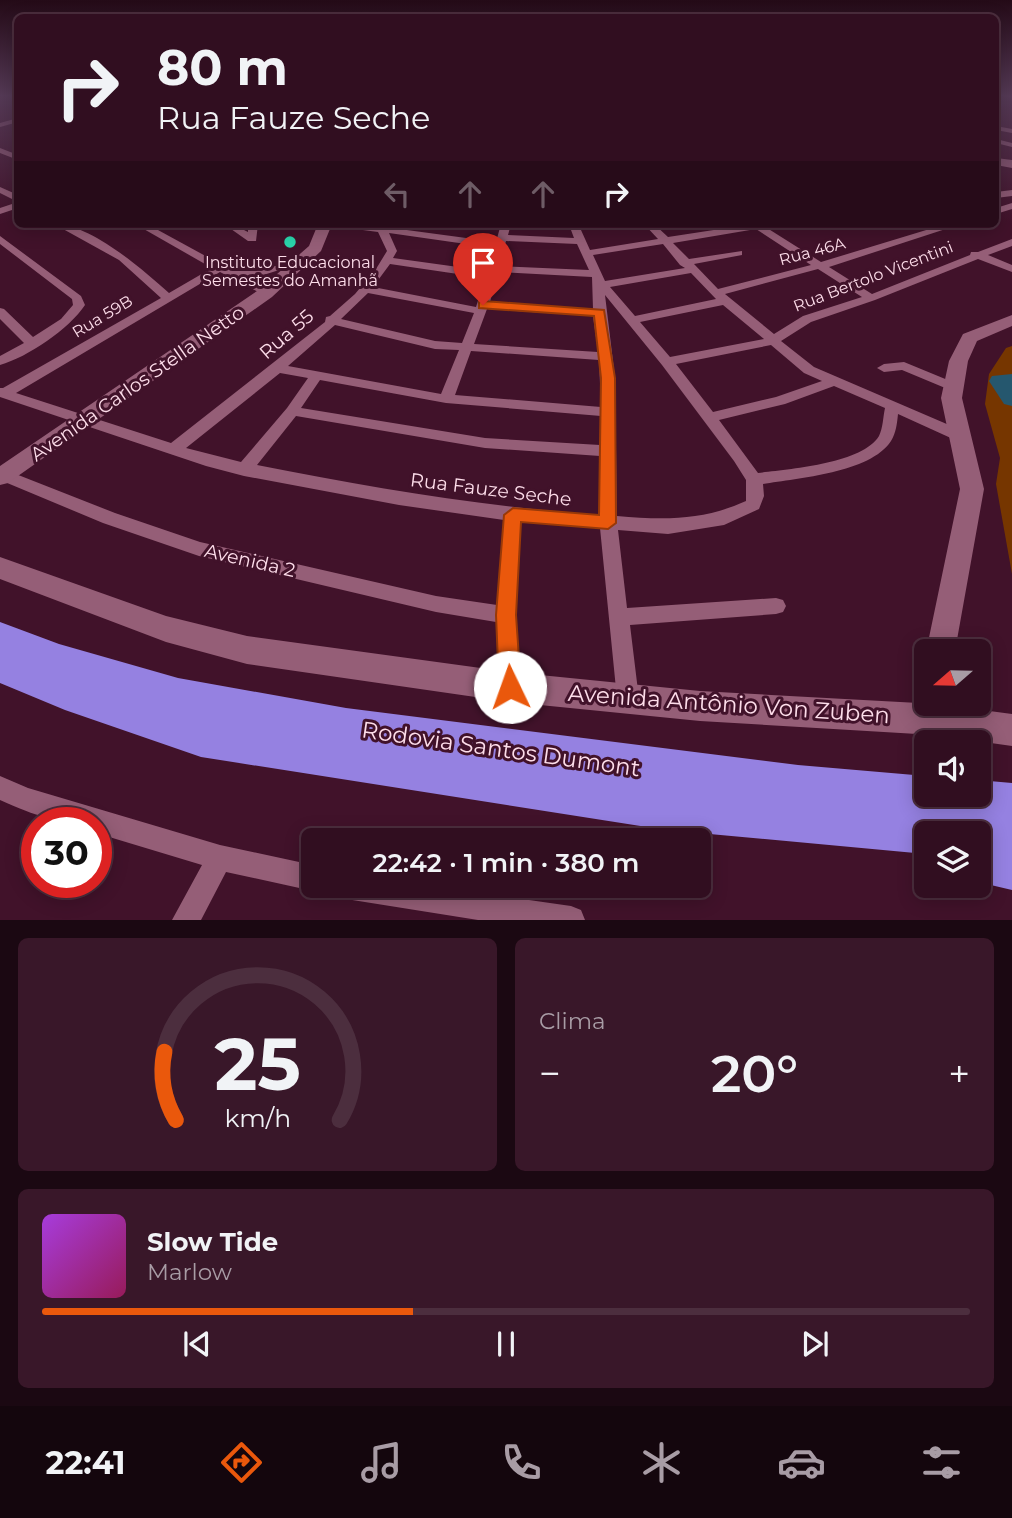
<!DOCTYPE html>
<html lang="pt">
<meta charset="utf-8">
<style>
body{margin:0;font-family:Montserrat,sans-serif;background:#391729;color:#f1f3f6;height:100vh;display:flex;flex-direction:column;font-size:26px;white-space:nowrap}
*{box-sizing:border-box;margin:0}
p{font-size:23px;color:#a89ca5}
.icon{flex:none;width:38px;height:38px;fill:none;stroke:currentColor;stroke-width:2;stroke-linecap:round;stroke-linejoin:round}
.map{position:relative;height:920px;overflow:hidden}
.panel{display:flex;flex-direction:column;gap:18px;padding:18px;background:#1b0812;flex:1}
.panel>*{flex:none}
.banner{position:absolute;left:14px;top:14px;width:985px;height:214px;border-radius:10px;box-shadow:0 4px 18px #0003,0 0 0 2px #4c2e3e;background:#310e20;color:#f1f3f6;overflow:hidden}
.needle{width:46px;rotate:250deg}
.fabs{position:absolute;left:914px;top:639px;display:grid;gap:14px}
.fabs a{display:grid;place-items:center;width:77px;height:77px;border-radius:10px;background:#310e20;box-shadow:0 4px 18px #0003,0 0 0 2px #4c2e3e;font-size:35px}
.speed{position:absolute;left:21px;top:807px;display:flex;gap:14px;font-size:35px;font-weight:700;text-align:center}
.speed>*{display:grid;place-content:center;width:91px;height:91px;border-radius:50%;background:#310e20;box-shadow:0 4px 18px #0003,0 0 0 2px #4c2e3e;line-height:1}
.speed .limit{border:10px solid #d22;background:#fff;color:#111}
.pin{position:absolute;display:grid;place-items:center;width:60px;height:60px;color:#fff;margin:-72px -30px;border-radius:50% 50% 50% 0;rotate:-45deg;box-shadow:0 0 7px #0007}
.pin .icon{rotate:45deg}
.me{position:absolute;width:77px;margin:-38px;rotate:357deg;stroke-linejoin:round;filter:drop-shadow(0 0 5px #0008)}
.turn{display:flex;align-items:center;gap:24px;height:147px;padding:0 28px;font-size:32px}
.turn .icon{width:91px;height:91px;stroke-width:2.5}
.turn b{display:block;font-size:49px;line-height:60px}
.lanes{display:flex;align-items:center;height:66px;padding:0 28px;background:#0003;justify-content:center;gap:35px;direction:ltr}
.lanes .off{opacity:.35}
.big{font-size:52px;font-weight:600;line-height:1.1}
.panel .tile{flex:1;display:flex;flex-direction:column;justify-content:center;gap:10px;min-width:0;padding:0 24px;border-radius:10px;background:#391729}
.panel .dial{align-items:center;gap:0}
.dial svg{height:182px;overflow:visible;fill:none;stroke:#4c2e3e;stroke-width:7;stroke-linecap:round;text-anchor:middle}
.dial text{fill:#f1f3f6;stroke:none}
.song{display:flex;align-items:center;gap:21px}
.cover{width:84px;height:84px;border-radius:10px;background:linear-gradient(135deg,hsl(280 70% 55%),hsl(330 70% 35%))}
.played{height:7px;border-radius:4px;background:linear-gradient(90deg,#ea580c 40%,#4c2e3e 40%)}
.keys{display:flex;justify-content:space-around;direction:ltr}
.heat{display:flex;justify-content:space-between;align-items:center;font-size:38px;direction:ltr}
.panel .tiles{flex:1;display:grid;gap:18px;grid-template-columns:1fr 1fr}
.tile:last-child{grid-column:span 2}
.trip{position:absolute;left:301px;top:828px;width:410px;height:70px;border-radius:10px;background:#310e20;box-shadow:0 4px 18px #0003,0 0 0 2px #4c2e3e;font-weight:600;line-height:70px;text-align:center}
.dock{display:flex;height:112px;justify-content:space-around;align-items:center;background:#14060d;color:#a89ca5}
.dock .icon{width:49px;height:49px}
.dock .on{color:#ea580c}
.dock b{font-size:32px;color:#f1f3f6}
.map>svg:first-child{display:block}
.green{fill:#763600}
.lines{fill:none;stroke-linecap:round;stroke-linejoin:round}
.river{fill:#25576e;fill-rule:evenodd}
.street{fill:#955e77;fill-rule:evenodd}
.secondary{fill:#955e77;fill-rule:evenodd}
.highway{fill:#9581e1;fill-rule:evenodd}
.route{fill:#ea580c;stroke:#983908;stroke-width:2}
.poi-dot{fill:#2ad5ac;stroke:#41122a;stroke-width:2.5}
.labels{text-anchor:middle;stroke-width:6;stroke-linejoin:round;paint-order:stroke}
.far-street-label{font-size:16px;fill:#fdddea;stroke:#41122a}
.far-poi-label{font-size:16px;fill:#fdddea;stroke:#41122a}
.street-label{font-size:19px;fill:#fdddea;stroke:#41122a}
.near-street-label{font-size:23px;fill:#fdddea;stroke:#41122a}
</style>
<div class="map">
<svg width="1012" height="920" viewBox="0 0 1012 920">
<rect width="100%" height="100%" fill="#41122a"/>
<polygon class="green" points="1012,346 1012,574 996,484 1000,458 985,404 989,374 1006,348"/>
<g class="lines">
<polygon class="river" points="1012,374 1012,406 1004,404 989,381 992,376"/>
<g class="street">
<polygon points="1002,95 1012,95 1012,98 1003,96"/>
<polygon points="18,118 18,122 0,127 0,123"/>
<polygon points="996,126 1012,129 1012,133 996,130"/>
<polygon points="996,139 1012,143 1012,147 996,143"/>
<polygon points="0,148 18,155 18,160 0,153"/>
<polygon points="0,187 18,195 18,202 0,193"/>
<polygon points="1012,190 1012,196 996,198 996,192"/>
<polygon points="18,202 18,208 0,214 0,208"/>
<polygon points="1012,203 1012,209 996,214 996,208"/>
<path d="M54 224C91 224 142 269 169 293L212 268 135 224H147L233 271H257L290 262 295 265 257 277H246L270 291V295L266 296 220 272 16 393 171 443 325 322 326 317 330 316 355 294 376 269 387 251 378 232 340 227 335 224H362L496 242 501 224H511L508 235 574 238 571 230 574 225 594 224 581 230 590 250 658 239 644 224H654L668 237 753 224H777L767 228 821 262 946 224H961L829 267 872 294 970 255 971 252H978L1012 239V246L988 255 1012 265V272L978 259 875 300 811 322 781 341 814 367 963 431 966 435 963 439H953L898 414C897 424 896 433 891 441 870 473 798 478 763 484L764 496 759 509 724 525 668 534 618 530 627 608 776 598 783 600 786 606 783 612 776 614 630 625 639 699 636 706 628 710 620 706 617 699 600 528 521 522 516 615 521 687 518 694 510 697 502 694 499 687 496 622 436 612 199 556 103 523 0 480V470L3 469 115 513 200 542 436 596 497 605 504 520 399 505 244 476 206 466 0 397V388H3L161 298 119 260ZM756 229 811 265 718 289 694 264 742 255V251L689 259 673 243ZM389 233 494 248 487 271 393 258 397 251ZM506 241 577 244 589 270 499 266ZM663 244 680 265 685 268 605 281 593 255ZM390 264 485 278 476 307 373 287ZM818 269 862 297 803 316 774 334 725 294ZM498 272 592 277 593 309 490 302ZM691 273 716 299 635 316 610 287ZM368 293 474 313 462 343 435 341 341 319ZM605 295 662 365 734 461 746 480V501C702 521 664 520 617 516L615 378ZM723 305 764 339 670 357 640 322ZM487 309 593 316 598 352 474 344ZM335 325 435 349 459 350 441 394 288 366ZM771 345 804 373 822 381 776 397 713 412 676 364ZM471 351 599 360 601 407 455 395ZM280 373 308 378 287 408 241 462 186 448ZM320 380 446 403 601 416 600 445 485 438 301 408ZM834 386 885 408C883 417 883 428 879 436 862 464 788 469 758 473L719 420 785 404ZM296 416 485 448 600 456 599 515C481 506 373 488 257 465Z"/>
<polygon points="248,224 258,224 256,241 248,241 231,229 236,226 248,232"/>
<polygon points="309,224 323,224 318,227"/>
<path d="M0 236 81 296 85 305C69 329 28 357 0 365V356L24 343 0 319V308L4 309 33 337 61 319 73 305 72 299 0 244Z"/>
<polygon points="904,362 955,383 957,386 950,390 902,370 884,372 877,368 884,364"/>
<path d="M0 776 28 788 220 845 313 865V886H323L313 891 226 872 201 920H172L202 865 96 833V822C56 822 37 817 0 800Z"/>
<polygon points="333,886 432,886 571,906 581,910 585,920 478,920 346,899 337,895"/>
</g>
<g class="secondary">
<polygon points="996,158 1012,160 1012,168 996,165"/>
<polygon points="318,224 332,224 321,251 272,297 8,483 0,485 0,466 260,289 309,246"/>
<polygon points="1012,315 1012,326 977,341 968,361 962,398 984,489 955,651 926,652 960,489 941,398 949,361 963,334"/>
<polygon points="0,557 166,616 247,636 510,672 700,691 937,704 1012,714 1012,746 934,735 700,721 510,702 247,664 166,642 0,579"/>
</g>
<polygon class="highway" points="0,622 59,644 178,678 346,708 798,765 926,776 926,794 978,794 978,780 1012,783 1012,890 978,882 978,833 926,833 926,854 666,830 201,757 65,710 0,683"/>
</g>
<linearGradient id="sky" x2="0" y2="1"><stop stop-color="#240a17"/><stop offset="0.43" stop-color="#543955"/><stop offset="1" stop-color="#543955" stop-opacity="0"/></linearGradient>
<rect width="1012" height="223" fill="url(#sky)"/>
<polygon class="route" points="483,301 604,310 615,378 616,523 608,529 521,522 516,615 521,687 518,695 510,698 502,695 499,687 496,615 504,515 513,508 599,515 601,378 594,316 479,308 479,302"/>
<circle class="poi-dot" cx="290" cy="242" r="7"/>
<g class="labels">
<g class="far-street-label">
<text transform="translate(812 251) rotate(-15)" y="6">Rua 46A</text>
<text transform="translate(873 276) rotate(-21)" y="6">Rua Bertolo Vicentini</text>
<text transform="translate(102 316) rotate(-31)" y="6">Rua 59B</text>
</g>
<g class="far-poi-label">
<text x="290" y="268">Instituto Educacional<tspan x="290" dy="18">Semestes do Amanhã</tspan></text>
</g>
<g class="street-label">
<text transform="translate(286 334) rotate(-41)" y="7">Rua 55</text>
<text transform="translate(137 383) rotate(-35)" y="7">Avenida Carlos Stella Netto</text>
<text transform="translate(491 489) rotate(7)" y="7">Rua Fauze Seche</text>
<text transform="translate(250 560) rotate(13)" y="7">Avenida 2</text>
</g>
<g class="near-street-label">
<text transform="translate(729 704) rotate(4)" y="8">Avenida Antônio Von Zuben</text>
<text transform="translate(501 749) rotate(8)" y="8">Rodovia Santos Dumont</text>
</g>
</g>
</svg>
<div class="fabs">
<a><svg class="needle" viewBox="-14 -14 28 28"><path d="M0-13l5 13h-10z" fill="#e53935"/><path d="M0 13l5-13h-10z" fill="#a89ca5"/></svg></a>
<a><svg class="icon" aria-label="sound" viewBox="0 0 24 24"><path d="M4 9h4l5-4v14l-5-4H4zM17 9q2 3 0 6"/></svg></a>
<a><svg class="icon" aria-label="layers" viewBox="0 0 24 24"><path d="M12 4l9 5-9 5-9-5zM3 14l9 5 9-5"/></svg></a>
</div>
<div class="speed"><div class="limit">30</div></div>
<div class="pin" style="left:483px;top:305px;background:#d93025"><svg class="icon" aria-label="arrive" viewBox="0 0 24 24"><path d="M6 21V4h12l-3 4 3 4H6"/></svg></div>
<svg class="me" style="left:510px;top:687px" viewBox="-20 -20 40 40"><circle r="19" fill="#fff"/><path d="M0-13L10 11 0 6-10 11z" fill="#ea580c"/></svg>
<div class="trip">22:42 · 1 min · 380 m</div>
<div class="banner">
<div class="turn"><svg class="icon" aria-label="right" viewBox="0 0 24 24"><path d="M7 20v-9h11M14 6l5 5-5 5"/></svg><div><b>80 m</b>Rua Fauze Seche</div></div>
<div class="lanes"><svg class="icon off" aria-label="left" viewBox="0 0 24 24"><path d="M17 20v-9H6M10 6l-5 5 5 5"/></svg><svg class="icon off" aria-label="ahead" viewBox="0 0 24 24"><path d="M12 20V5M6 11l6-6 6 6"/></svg><svg class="icon off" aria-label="ahead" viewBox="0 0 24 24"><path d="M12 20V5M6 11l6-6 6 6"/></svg><svg class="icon" aria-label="right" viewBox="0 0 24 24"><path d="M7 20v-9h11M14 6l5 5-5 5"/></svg></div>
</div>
</div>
<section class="panel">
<div class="tiles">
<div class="tile dial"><svg viewBox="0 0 100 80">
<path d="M14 69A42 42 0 1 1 86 69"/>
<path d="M14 69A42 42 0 0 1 9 39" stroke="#ea580c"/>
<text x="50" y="56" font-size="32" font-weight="700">25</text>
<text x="50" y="72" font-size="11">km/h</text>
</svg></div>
<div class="tile"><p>Clima</p>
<div class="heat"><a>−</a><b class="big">20°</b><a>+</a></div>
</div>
<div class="tile">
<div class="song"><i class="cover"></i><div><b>Slow Tide</b><p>Marlow</p></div></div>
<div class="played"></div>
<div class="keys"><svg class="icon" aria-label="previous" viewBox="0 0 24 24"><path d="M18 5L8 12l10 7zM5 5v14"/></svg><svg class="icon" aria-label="pause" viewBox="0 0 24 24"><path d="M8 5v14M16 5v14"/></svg><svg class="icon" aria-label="next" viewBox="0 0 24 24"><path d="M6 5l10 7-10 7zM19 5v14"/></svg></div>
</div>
</div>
</section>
<nav class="dock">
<b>22:41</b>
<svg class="icon on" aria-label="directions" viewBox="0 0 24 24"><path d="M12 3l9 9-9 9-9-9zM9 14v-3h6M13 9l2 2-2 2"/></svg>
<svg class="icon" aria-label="music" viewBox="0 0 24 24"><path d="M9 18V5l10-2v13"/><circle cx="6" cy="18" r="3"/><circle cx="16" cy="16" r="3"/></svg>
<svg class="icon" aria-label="phone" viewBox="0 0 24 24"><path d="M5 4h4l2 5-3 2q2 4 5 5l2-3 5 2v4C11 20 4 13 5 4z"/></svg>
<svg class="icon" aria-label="climate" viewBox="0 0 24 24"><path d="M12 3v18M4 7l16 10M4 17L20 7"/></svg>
<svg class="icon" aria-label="car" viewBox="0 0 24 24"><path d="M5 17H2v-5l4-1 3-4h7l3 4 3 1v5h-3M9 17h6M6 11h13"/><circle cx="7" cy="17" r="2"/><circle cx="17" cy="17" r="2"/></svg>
<svg class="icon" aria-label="filters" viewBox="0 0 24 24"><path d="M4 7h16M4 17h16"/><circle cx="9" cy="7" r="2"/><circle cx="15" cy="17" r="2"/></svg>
</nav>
